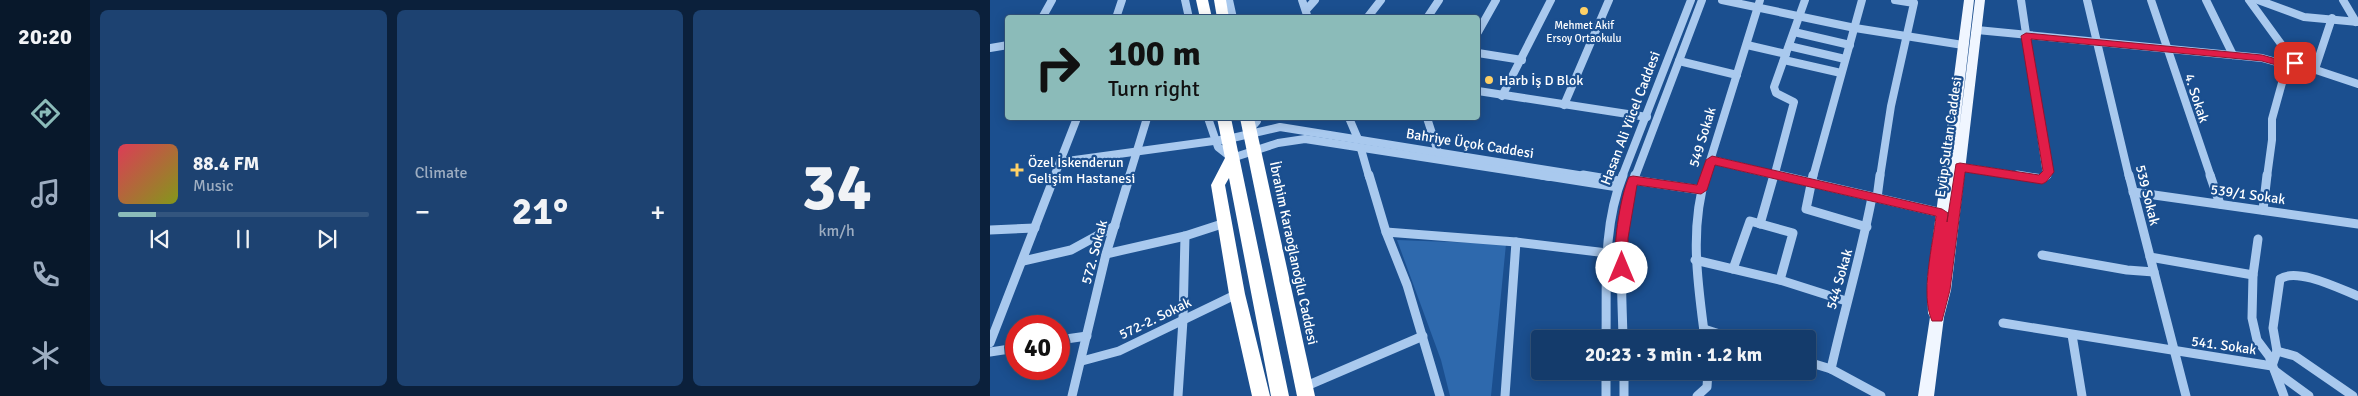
<!DOCTYPE html>
<meta charset="utf-8">
<style>
body{margin:0;font-family:Signika,sans-serif;background:#1d4271;color:#f1f3f6;height:100vh;display:flex;flex-direction:column;font-size:19px;white-space:nowrap}
*{box-sizing:border-box;margin:0}
p{font-size:16px;color:#9dadc1}
.icon{flex:none;width:28px;height:28px;fill:none;stroke:currentColor;stroke-width:2;stroke-linecap:round;stroke-linejoin:round}
.map{position:relative;flex:1;overflow:hidden}
.panel{display:flex;flex-direction:column;gap:10px;padding:10px;background:#0b203b;width:900px}
.panel>*{flex:none}
.guide{position:absolute;left:15px;top:15px;width:475px;height:105px;border-radius:5px;box-shadow:0 2px 12px #0003,0 0 0 1px #33557e;background:#8bbbb9;color:#111;overflow:hidden}
.speed{position:absolute;left:15px;top:315px;display:flex;gap:10px;font-size:25px;font-weight:700;text-align:center}
.speed>*{display:grid;place-content:center;width:65px;height:65px;border-radius:50%;background:#143b6b;box-shadow:0 2px 12px #0003,0 0 0 1px #33557e;line-height:1}
.speed .limit{border:8px solid #d22;background:#fff;color:#111}
.pin{position:absolute;display:grid;place-items:center;width:42px;height:42px;color:#fff;margin:-21px;border-radius:10px;box-shadow:0 2px 8px #0006}
.me{position:absolute;width:55px;margin:-28px;rotate:0deg;stroke-linejoin:round;filter:drop-shadow(0 0 4px #0008)}
.turn{display:flex;align-items:center;gap:18px;height:105px;padding:0 20px;font-size:22px}
.turn .icon{width:65px;height:65px;stroke-width:2.5}
.turn b{display:block;font-size:35px;line-height:42px}
.big{font-size:38px;font-weight:800;line-height:1.1}
.panel .tile{flex:1;display:flex;flex-direction:column;justify-content:center;gap:8px;min-width:0;padding:0 18px;border-radius:8px;background:#1d4271}
.panel .dial{align-items:center;gap:0}
.dial b{font-size:65px;line-height:1}
.song{display:flex;align-items:center;gap:15px}
.cover{width:60px;height:60px;border-radius:8px;background:linear-gradient(135deg,hsl(350 70% 55%),hsl(70 70% 35%))}
.played{height:5px;border-radius:2px;background:linear-gradient(90deg,#8bbbb9 15%,#33557e 15%)}
.keys{display:flex;justify-content:space-around;direction:ltr}
.heat{display:flex;justify-content:space-between;align-items:center;font-size:28px;direction:ltr}
.panel .tiles{flex:1;display:grid;gap:10px;grid-template-columns:repeat(3,1fr)}
.trip{position:absolute;left:541px;top:330px;width:285px;height:50px;border-radius:5px;background:#143b6b;box-shadow:0 2px 12px #0003,0 0 0 1px #33557e;font-weight:800;line-height:50px;text-align:center}
main{display:flex;flex:1;min-height:0}
.dock{display:flex;flex-direction:column;width:90px;justify-content:space-around;align-items:center;background:#08182b;color:#9dadc1}
.dock .icon{width:35px;height:35px}
.dock .active{color:#8bbbb9}
.dock b{font-size:22px;color:#f1f3f6}
.map>svg:first-child{display:block}
.green{fill:#2e69ad}
.lines{fill:none;stroke-linecap:round;stroke-linejoin:round}
.minor-far1{stroke:#a9c9ee;stroke-width:8}
.minor{stroke:#a9c9ee;stroke-width:9}
.major{fill:#f0f6ff;fill-rule:evenodd}
.highway{fill:#fff;fill-rule:evenodd}
.route{fill:#e11d48;stroke:#92132f}
.poi-dot{fill:#ffd166;stroke:#1b4f8f;stroke-width:2}
.labels{text-anchor:middle;stroke-width:4.5;stroke-linejoin:round;paint-order:stroke}
.far-poi-label{font-size:11px;fill:#fff;stroke:#1b4f8f}
.poi-label{font-size:14px;fill:#fff;stroke:#1b4f8f;text-anchor:start}
.street-label{font-size:14px;fill:#fff;stroke:#1b4f8f}
</style>
<main>
<nav class="dock">
<b>20:20</b>
<svg class="icon active" aria-label="directions" viewBox="0 0 24 24"><path d="M12 3l9 9-9 9-9-9zM9 14v-3h6M13 9l2 2-2 2"/></svg>
<svg class="icon" aria-label="music" viewBox="0 0 24 24"><path d="M9 18V5l10-2v13"/><circle cx="6" cy="18" r="3"/><circle cx="16" cy="16" r="3"/></svg>
<svg class="icon" aria-label="phone" viewBox="0 0 24 24"><path d="M5 4h4l2 5-3 2q2 4 5 5l2-3 5 2v4C11 20 4 13 5 4z"/></svg>
<svg class="icon" aria-label="climate" viewBox="0 0 24 24"><path d="M12 3v18M4 7l16 10M4 17L20 7"/></svg>
</nav>
<section class="panel">
<div class="tiles">
<div class="tile">
<div class="song"><i class="cover"></i><div><b>88.4 FM</b><p>Music</p></div></div>
<div class="played"></div>
<div class="keys"><svg class="icon" aria-label="previous" viewBox="0 0 24 24"><path d="M18 5L8 12l10 7zM5 5v14"/></svg><svg class="icon" aria-label="pause" viewBox="0 0 24 24"><path d="M8 5v14M16 5v14"/></svg><svg class="icon" aria-label="next" viewBox="0 0 24 24"><path d="M6 5l10 7-10 7zM19 5v14"/></svg></div>
</div>
<div class="tile"><p>Climate</p>
<div class="heat"><a>−</a><b class="big">21°</b><a>+</a></div>
</div>
<div class="tile dial"><b>34</b><p>km/h</p></div>
</div>
</section>
<div class="map">
<svg width="1368" height="396" viewBox="0 0 1368 396">
<rect width="100%" height="100%" fill="#1b4f8f"/>
<polygon class="green" points="407,240 516,244 501,396 460,396 451,360"/>
<g class="lines">
<g class="minor-far1">
<polyline points="195,0 199,18"/>
<polyline points="239,0 243,18"/>
<polyline points="312,0 318,18"/>
<polyline points="732,0 865,28 973,45"/>
<polyline points="1031,0 1057,175 1055,177"/>
<polyline points="1097,0 1139,177"/>
<polyline points="1161,0 1221,177"/>
<polyline points="1216,0 1243,55"/>
<polyline points="1259,0 1305,63"/>
<polyline points="1268,0 1314,17 1368,22"/>
<polyline points="1353,0 1366,22"/>
<polyline points="316,10 325,0"/>
<polyline points="52,18 62,0"/>
<polyline points="126,18 132,0"/>
<polyline points="377,18 391,0"/>
<polyline points="437,18 449,0"/>
<polyline points="987,30 1272,58 1297,65 1305,63 1368,84"/>
<polyline points="488,32 506,0"/>
<polyline points="804,32 860,45"/>
<polyline points="757,45 796,54"/>
<polyline points="799,46 855,59"/>
<polyline points="0,48 18,45"/>
<polyline points="488,53 532,60"/>
<polyline points="794,60 851,73"/>
<polyline points="689,61 747,75"/>
<polyline points="1325,69 1342,18"/>
<polyline points="488,91 657,117"/>
<polyline points="512,96 561,0"/>
<polyline points="574,105 619,0"/>
<polyline points="218,118 228,147 242,158 288,143 315,139 560,177"/>
<polyline points="359,118 368,139"/>
<polyline points="437,118 448,152"/>
<polyline points="260,129 267,121 266,118"/>
<polyline points="371,149 379,177"/>
<polyline points="722,160 794,177"/>
<polyline points="70,162 238,139 290,127 601,177"/>
<polyline points="970,167 1035,177"/>
<polyline points="64,177 87,118"/>
<polyline points="139,177 157,118"/>
<polyline points="632,177 701,0"/>
<polyline points="645,177 712,0"/>
<polyline points="715,177 770,0"/>
<polyline points="784,177 804,102 786,93 784,87 815,0"/>
<polyline points="823,177 872,0"/>
<polyline points="890,177 901,106 924,3 905,0"/>
<polyline points="1277,177 1282,140 1282,119 1297,65"/>
</g>
<g class="minor">
<polyline points="379,175 396,232 417,285 450,396"/>
<polyline points="552,175 628,187"/>
<polyline points="593,175 629,181"/>
<polyline points="788,175 952,213"/>
<polyline points="823,175 816,209 877,227"/>
<polyline points="1027,175 1052,179 1057,175"/>
<polyline points="1139,175 1196,396"/>
<polyline points="1220,175 1230,204"/>
<polyline points="643,180 711,190"/>
<polyline points="1143,192 1368,224"/>
<polyline points="887,198 890,175"/>
<polyline points="1273,210 1277,175"/>
<polyline points="770,224 784,175"/>
<polyline points="0,230 45,228"/>
<polyline points="396,232 526,242 617,253"/>
<polyline points="1268,239 1263,275 1262,318 1267,340 1279,356 1294,396"/>
<polyline points="116,254 195,236 235,223"/>
<polyline points="1052,255 1137,270 1164,272"/>
<polyline points="1160,257 1263,275"/>
<polyline points="705,260 790,280 856,301"/>
<polyline points="33,261 81,250 125,226"/>
<polyline points="743,269 760,221 803,233 790,280"/>
<path d="M1013 323 1282 366 1287 351 1283 328 1290 279C1307 267 1350 289 1368 296"/>
<polyline points="714,329 745,339"/>
<polyline points="1082,335 1092,396"/>
<path d="M616 339C617 285 612 227 633 175"/>
<path d="M633 339C632 285 626 227 645 175"/>
<path d="M715 339C708 285 699 229 716 175"/>
<polyline points="69,340 97,336"/>
<polyline points="0,343 65,175"/>
<polyline points="1287,351 1305,356 1363,396"/>
<polyline points="0,352 26,348"/>
<polyline points="92,361 129,351 247,294"/>
<polyline points="818,362 841,369 891,396"/>
<path d="M841 369C854 311 871 255 882 197"/>
<polyline points="616,371 616,396"/>
<polyline points="634,371 634,396"/>
<polyline points="1285,371 1319,396"/>
<polyline points="314,387 433,336"/>
<polyline points="82,396 116,254 140,175"/>
<polyline points="188,396 193,320 195,236"/>
<polyline points="515,396 526,242"/>
<polyline points="707,396 717,387 718,371"/>
</g>
<polygon class="major" points="974,0 984,0 969,131 985,0 995,0 961,290 954,317 944,396 928,396 940,317 938,313 937,282"/>
<g class="highway">
<polygon points="206,0 218,0 222,18 210,18"/>
<polygon points="224,0 236,0 239,18 227,18"/>
<polygon points="227,118 241,118 299,396 281,396 239,178 235,185 255,294 280,396 262,396 239,294 221,185 235,158"/>
<polygon points="250,118 264,118 325,396 307,396"/>
</g>
</g>
<path class="route" d="M1036 33 1272 55 1297 62 1305 60 1310 63 1297 68 1272 61 1041 39 1064 172 1056 182 1052 184 975 172 960 290 953 317 952 321H942C930 294 943 245 946 216L725 165 717 190 711 194 647 185 638 238V268L632 273 628 272C620 256 631 193 639 177L643 176 707 185 716 160 722 156 952 209 958 213 957 222 966 164 970 163 1049 175 1053 171 1031 36Z"/>
<g class="poi-dot">
<circle cx="594" cy="11" r="5"/>
<circle cx="499" cy="80" r="5"/>
<path d="M24.5 162.5h5v5h5v5h-5v5h-5v-5h-5v-5h5z"/>
</g>
<g class="labels">
<g class="far-poi-label">
<text x="594" y="29">Mehmet Akif<tspan x="594" dy="13">Ersoy Ortaokulu</tspan></text>
</g>
<g class="poi-label">
<text x="509" y="85">Harb İş D Blok</text>
<text x="38" y="167">Özel İskenderun<tspan x="38" dy="16">Gelişim Hastanesi</tspan></text>
</g>
<g class="street-label">
<text transform="translate(1207 98) rotate(72)" y="5">4. Sokak</text>
<text transform="translate(640 118) rotate(-69)" y="5">Hasan Ali Yücel Caddesi</text>
<text transform="translate(712 137) rotate(-73)" y="5">549 Sokak</text>
<text transform="translate(958 137) rotate(-82)" y="5">Eyüp Sultan Caddesi</text>
<text transform="translate(480 143) rotate(9)" y="5">Bahriye Üçok Caddesi</text>
<text transform="translate(1258 194) rotate(8)" y="5">539/1 Sokak</text>
<text transform="translate(1158 195) rotate(76)" y="5">539 Sokak</text>
<text transform="translate(104 252) rotate(-75)" y="5">572. Sokak</text>
<text transform="translate(304 253) rotate(78)" y="5">İbrahim Karaoğlanoğlu Caddesi</text>
<text transform="translate(849 279) rotate(-74)" y="5">544 Sokak</text>
<text transform="translate(165 318) rotate(-26)" y="5">572-2. Sokak</text>
<text transform="translate(1234 345) rotate(8)" y="5">541. Sokak</text>
</g>
</g>
</svg>
<div class="speed"><div class="limit">40</div></div>
<div class="pin" style="left:1305px;top:63px;background:#d93025"><svg class="icon" aria-label="arrive" viewBox="0 0 24 24"><path d="M6 21V4h12l-3 4 3 4H6"/></svg></div>
<svg class="me" style="left:632px;top:268px" viewBox="-20 -20 40 40"><circle r="19" fill="#fff"/><path d="M0-13L10 11 0 6-10 11z" fill="#e11d48"/></svg>
<div class="trip">20:23 · 3 min · 1.2 km</div>
<div class="guide">
<div class="turn"><svg class="icon" aria-label="right" viewBox="0 0 24 24"><path d="M7 20v-9h11M14 6l5 5-5 5"/></svg><div><b>100 m</b>Turn right</div></div>
</div>
</div>
</main>
